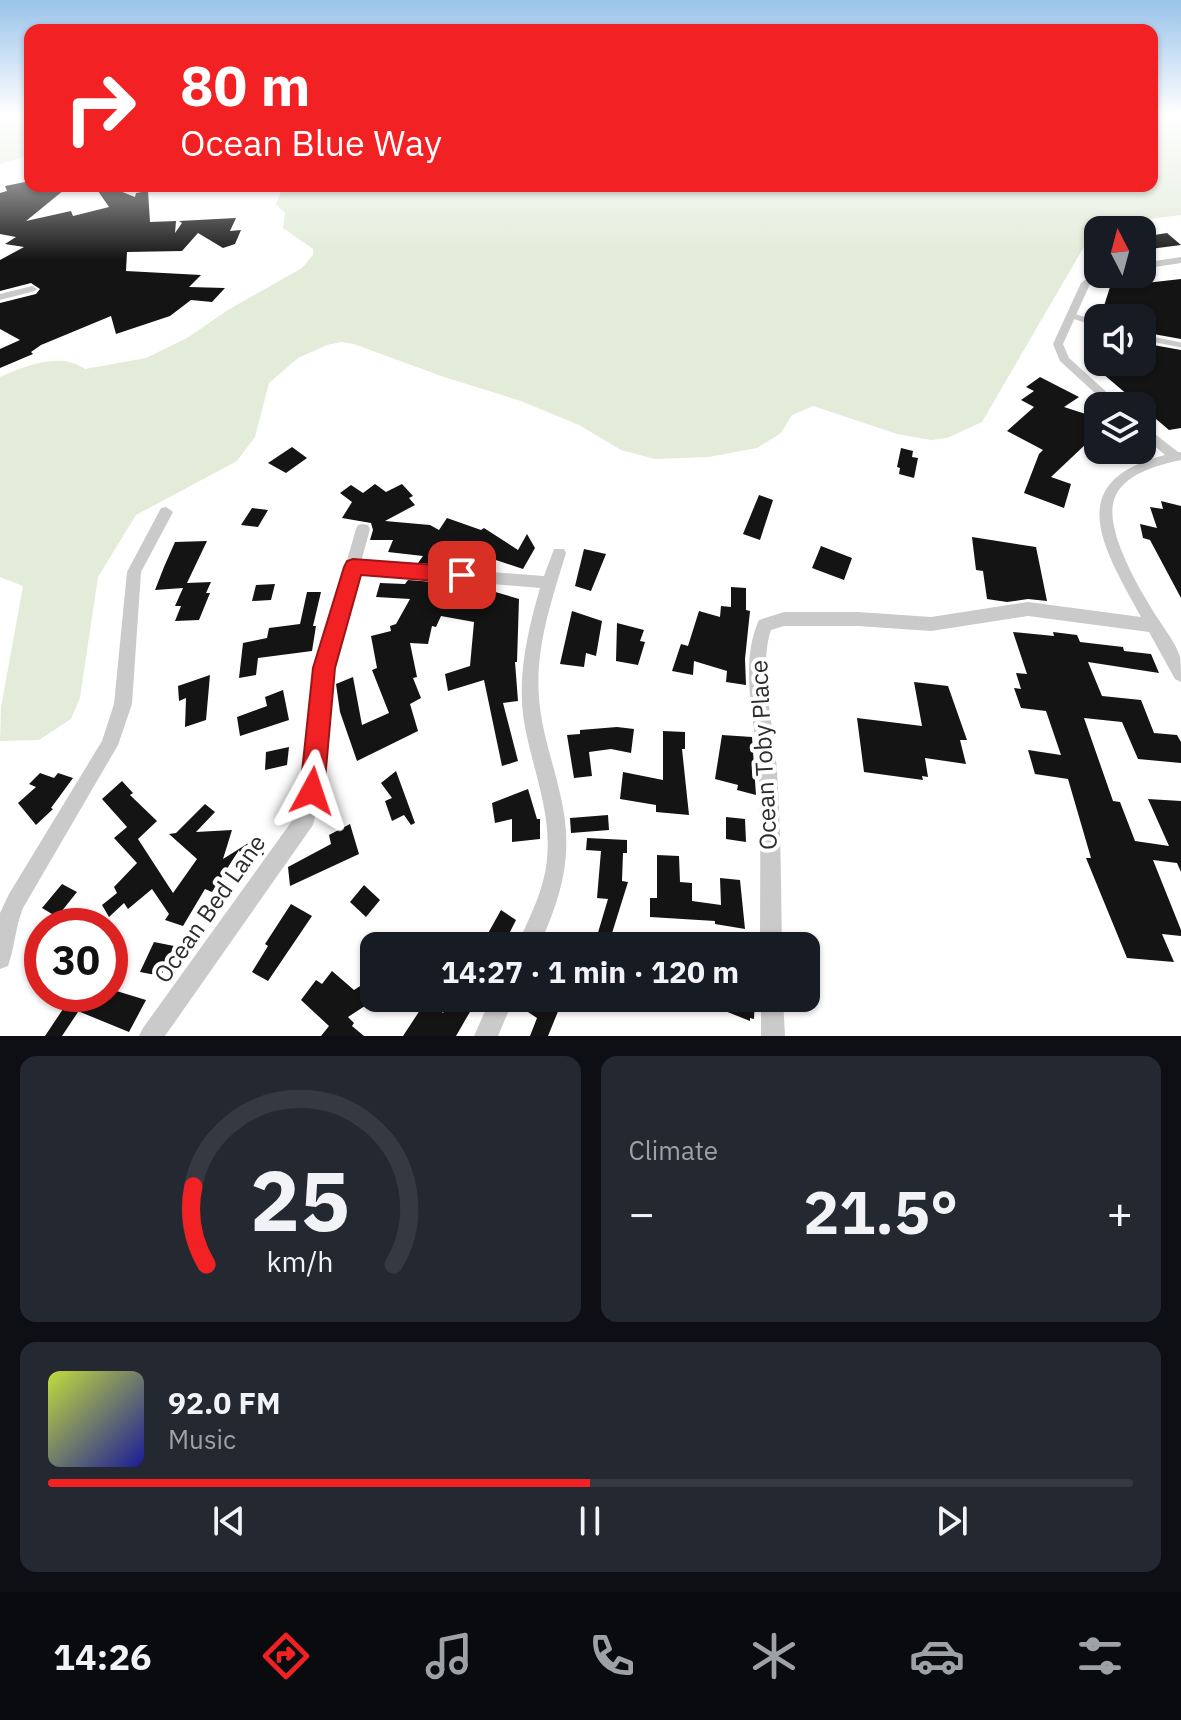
<!DOCTYPE html>
<meta charset="utf-8">
<style>
body{margin:0;font-family:"IBM Plex Sans",sans-serif;background:#242831;color:#f1f3f6;height:100vh;display:flex;flex-direction:column;font-size:30px;white-space:nowrap}
*{box-sizing:border-box;margin:0}
p{font-size:26px;color:#9ea1a6}
.icon{flex:none;width:44px;height:44px;fill:none;stroke:currentColor;stroke-width:2;stroke-linecap:round;stroke-linejoin:round}
.map{position:relative;height:1036px;overflow:hidden}
.sheet{display:flex;flex-direction:column;gap:20px;padding:20px;background:#0d0f14;flex:1}
.sheet>*{flex:none}
.banner{position:absolute;left:24px;top:24px;width:1134px;height:168px;border-radius:16px;box-shadow:0 2px 6px #0004;background:#f12124;color:#fff;overflow:hidden}
.needle{width:52px;rotate:354deg}
.fabs{position:absolute;left:1084px;top:216px;display:grid;gap:16px}
.fabs a{display:grid;place-items:center;width:72px;height:72px;border-radius:16px;background:#171b24;box-shadow:0 2px 6px #0004;font-size:40px}
.speed{position:absolute;left:24px;top:908px;display:flex;gap:16px;font-size:40px;font-weight:700;text-align:center}
.speed>*{display:grid;place-content:center;width:104px;height:104px;border-radius:50%;background:#171b24;box-shadow:0 2px 6px #0004;line-height:1}
.speed .limit{border:12px solid #d22;background:#fff;color:#111}
.pin{position:absolute;display:grid;place-items:center;width:68px;height:68px;color:#fff;margin:-34px;border-radius:16px;box-shadow:0 4px 12px #0006}
.me{position:absolute;width:88px;margin:-44px;rotate:5deg;stroke-linejoin:round;filter:drop-shadow(0 0 6px #0008)}
.turn{display:flex;align-items:center;gap:28px;height:168px;padding:0 24px;font-size:36px}
.turn .icon{width:104px;height:104px;stroke-width:2.5}
.turn b{display:block;font-size:56px;line-height:68px}
.big{font-size:60px;font-weight:700;line-height:1.1}
.sheet .widget{flex:1;display:flex;flex-direction:column;justify-content:center;gap:12px;min-width:0;padding:0 28px;border-radius:16px;background:#242831}
.sheet .dial{align-items:center;gap:0}
.dial svg{height:208px;overflow:visible;fill:none;stroke:#363941;stroke-width:7;stroke-linecap:round;text-anchor:middle}
.dial text{fill:#f1f3f6;stroke:none}
.song{display:flex;align-items:center;gap:24px}
.cover{width:96px;height:96px;border-radius:12px;background:linear-gradient(135deg,hsl(70 70% 55%),hsl(240 70% 35%))}
.played{height:8px;border-radius:4px;background:linear-gradient(90deg,#f12124 50%,#363941 50%)}
.keys{display:flex;justify-content:space-around;direction:ltr}
.heat{display:flex;justify-content:space-between;align-items:center;font-size:44px;direction:ltr}
.sheet .tiles{flex:1;display:grid;gap:20px;grid-template-columns:1fr 1fr}
.widget:last-child{grid-column:span 2}
.trip{position:absolute;left:360px;top:932px;width:460px;height:80px;border-radius:16px;background:#171b24;box-shadow:0 2px 6px #0004;font-weight:700;line-height:80px;text-align:center}
.tabs{display:flex;height:128px;justify-content:space-around;align-items:center;background:#090b0e;color:#9ea1a6}
.tabs .icon{width:56px;height:56px}
.tabs .active{color:#f12124}
.tabs b{font-size:36px;color:#f1f3f6}
.map>svg:first-child{display:block}
.green{fill:#e2ecd9}
.building{fill:#141414}
.lines{fill:none;stroke-linecap:round;stroke-linejoin:round}
.service{stroke:#cacaca;stroke-width:5}
.minor{fill:#cacaca;fill-rule:evenodd}
.route{fill:#f12124;stroke:#9d1517;stroke-width:2}
.labels{text-anchor:middle;stroke-width:8;stroke-linejoin:round;paint-order:stroke}
.near-street-label{font-size:24px;fill:#2d2d2d;stroke:#fff}
</style>
<div class="map">
<svg width="1181" height="1036" viewBox="0 0 1181 1036">
<rect width="100%" height="100%" fill="#fff"/>
<g class="green">
<polygon points="0,115 30,115 30,155 0,164"/>
<path d="M1152 115H1181V215L1096 226 982 422 947 438 931 440 897 434 813 406 792 415 781 433 757 448 709 457 655 459 621 450 579 425 521 401 444 377 354 344 341 342 327 345 298 358 269 383 255 437 237 461 136 515 98 577 80 698 71 719 39 740 0 741 1 707 23 586 0 577V377C24 366 61 351 85 369L146 358 187 338 228 310 302 268 313 255V249L283 228 285 213 276 204 283 186H1152Z"/>
</g>
<g class="building">
<polygon points="30,181 30,186 69,186 26,221 71,211 73,216 109,207 98,191 110,187 135,197 136,193 148,191 150,222 176,221 175,233 182,223 179,221 236,218 230,231 241,230 235,244 223,248 198,233 182,251 127,252 126,271 201,275 189,287 225,288 212,302 191,300 170,316 116,334 111,316 41,345 31,352 33,354 0,368 0,349 20,340 0,329 0,303 36,294 40,289 31,283 0,291 0,260 24,247 5,244 16,237 0,234 0,193 7,191 5,186"/>
<polygon points="1167,233 1181,245 1142,250 1142,237"/>
<polygon points="1181,279 1181,339 1142,332 1142,325 1154,324 1103,309 1110,287"/>
<polygon points="1142,343 1181,350 1181,428 1169,430 1089,362 1142,362"/>
<polygon points="1040,377 1079,397 1064,407 1098,418 1098,449 1087,443 1051,477 1071,484 1064,508 1024,493 1039,454 1043,450 1007,431 1034,407 1021,400 1034,391 1026,387"/>
<polygon points="292,447 307,458 286,473 268,463"/>
<polygon points="901,448 913,451 912,457 918,458 914,478 899,474 900,468 897,467"/>
<polygon points="375,484 386,492 402,484 413,496 409,498 415,505 385,521 430,525 439,530 447,518 481,530 484,528 518,550 527,534 535,548 523,569 490,558 485,562 468,550 461,563 455,561 453,566 418,563 423,556 388,552 393,540 370,540 373,530 371,523 342,518 352,502 340,493 351,485 363,493"/>
<polygon points="759,495 773,500 760,540 743,534"/>
<polygon points="1161,501 1181,506 1181,598 1150,540 1143,538 1140,524 1157,528 1150,507 1163,509"/>
<polygon points="252,508 268,510 258,527 241,525"/>
<polygon points="972,537 1036,547 1047,601 1028,599 1007,602 987,599 983,571 976,570"/>
<polygon points="207,541 187,583 211,582 206,593 210,593 199,620 175,621 181,606 175,606 183,588 155,590 164,567 175,542"/>
<polygon points="821,546 852,558 844,580 812,568"/>
<polygon points="584,549 606,554 591,591 575,586"/>
<polygon points="408,580 446,583 444,590 469,592 475,586 519,599 517,662 515,662 518,701 503,703 518,761 502,766 484,680 448,691 445,674 470,666 474,622 441,616 436,627 432,626 428,644 410,643 417,677 413,678 421,698 410,704 418,731 357,761 340,712 336,684 353,677 362,725 389,713 372,670 377,668 371,636 391,631 390,626 396,624 410,599 376,597 380,583 405,584"/>
<polygon points="275,584 271,600 252,601 256,585"/>
<polygon points="731,587 746,588 746,610 750,611 745,659 746,685 726,682 727,671 694,661 693,675 672,671 681,644 688,646 699,611 720,617 721,606 731,607"/>
<polygon points="307,592 321,592 313,626 316,626 312,651 258,658 256,675 239,678 243,643 267,638 269,628 300,624"/>
<polygon points="572,611 602,621 596,656 586,653 584,667 560,664"/>
<polygon points="617,623 644,630 640,641 645,642 638,665 616,661"/>
<polygon points="1013,632 1054,636 1053,632 1077,635 1080,642 1123,647 1124,651 1151,654 1159,673 1088,662 1102,696 1141,700 1154,733 1177,735 1181,742 1181,763 1138,759 1122,722 1084,718 1113,801 1120,802 1135,841 1169,846 1148,799 1181,801 1181,872 1177,863 1153,860 1181,930 1181,936 1162,934 1174,962 1127,958 1086,858 1091,858 1068,779 1035,774 1028,750 1061,755 1046,711 1021,708 1014,688 1021,689 1016,673 1027,674"/>
<polygon points="210,675 206,720 185,727 186,698 179,701 178,686"/>
<polygon points="914,682 948,686 967,740 960,740 966,764 925,758 928,777 922,776 923,780 864,772 857,718 922,726"/>
<polygon points="283,690 289,720 240,736 237,717 267,706 265,697"/>
<polygon points="617,727 634,729 631,753 611,749 589,752 592,776 574,778 567,735 580,734 580,730"/>
<polygon points="663,731 685,732 685,749 682,749 689,815 656,812 656,805 620,799 623,772 663,780"/>
<polygon points="722,735 752,737 756,795 737,790 738,785 715,779"/>
<polygon points="289,747 287,765 265,770 266,752"/>
<polygon points="396,771 415,823 411,825 404,815 392,821 385,801 392,798 381,783"/>
<polygon points="40,773 54,778 58,773 73,778 51,808 53,809 36,825 18,803 36,787 29,784"/>
<polygon points="122,781 133,793 130,795 157,821 138,839 173,893 197,859 169,834 176,833 205,804 215,812 196,832 232,830 223,859 258,837 264,854 246,869 239,850 212,892 205,889 183,926 165,920 169,914 152,889 128,909 124,903 109,917 102,905 117,893 114,887 137,863 114,838 127,827 102,799"/>
<polygon points="528,789 537,819 540,819 540,839 512,842 512,819 495,823 492,803"/>
<polygon points="608,815 609,830 571,833 570,818"/>
<polygon points="726,817 745,819 746,842 726,839"/>
<polygon points="350,824 359,854 290,886 288,867 331,844 329,835"/>
<polygon points="587,838 627,840 627,853 623,853 622,881 628,882 608,946 594,946 608,899 597,898 601,851 586,850"/>
<polygon points="657,855 679,856 680,882 692,883 692,901 721,905 720,878 740,880 745,929 715,924 715,921 650,917 650,898 657,898"/>
<polygon points="62,884 77,892 57,917 42,908"/>
<polygon points="364,885 380,900 366,917 350,902"/>
<polygon points="291,904 312,916 268,981 252,972 268,946 265,944"/>
<polygon points="501,910 516,920 503,946 481,946"/>
<polygon points="154,942 174,946 161,976 140,972"/>
<polygon points="332,971 354,990 374,977 374,1000 348,1017 354,1023 352,1026 364,1036 321,1036 329,1026 301,1000 316,980 322,984"/>
<polygon points="110,989 146,1000 129,1032 68,1007 77,994 110,994"/>
<polygon points="428,998 443,1013 452,998 478,998 456,1036 403,1036"/>
<polygon points="530,998 557,998 553,1006 559,1009 548,1036 530,1036 537,1018 525,1010"/>
<polygon points="755,998 754,1019 750,1018 750,1021 695,999"/>
<polygon points="65,1006 78,1012 62,1036 45,1036"/>
</g>
<g class="lines">
<g class="service">
<polyline points="1070,315 1098,324"/>
<polyline points="1142,337 1181,345"/>
</g>
<g class="minor">
<polygon points="1181,257 1181,263 1142,269 1142,263"/>
<polygon points="1098,270 1098,274 1102,274 1090,284 1063,344 1069,358 1122,406 1109,406 1060,361 1053,344 1081,283"/>
<polygon points="32,286 37,289 35,291 0,300 0,294"/>
<path d="M1142 424 1178 452H1181V460C1158 465 1122 474 1114 500 1104 531 1142 594 1159 620 1165 630 1177 645 1180 657 1181 664 1181 674 1181 682L1175 679 1149 632 1028 616 931 631 858 626H784L771 630C758 667 775 732 777 772 781 830 781 888 782 946H760C760 888 761 830 759 773 756 724 738 666 759 620L784 612H858L931 617 1028 602 1141 617C1105 550 1059 482 1165 455L1142 435Z"/>
<path d="M166 507 173 512 141 572 132 704 118 745 23 908C15 928 15 947 8 966L0 969V913L9 894 102 741 114 704 127 572 161 508Z"/>
<path d="M363 524 368 525 370 529 361 562 544 576 554 549H564L566 553C552 599 535 648 539 697 541 731 554 764 561 798 574 854 562 895 539 946H517C529 918 544 891 547 859 552 809 530 764 523 715 518 672 528 630 540 588L358 573 332 668 321 791 313 825 165 1036H139L143 1028 297 814 303 791 316 668 356 529 358 525Z"/>
<polygon points="491,998 514,998 498,1036 474,1036"/>
<polygon points="761,998 783,998 785,1036 761,1036"/>
</g>
</g>
<linearGradient id="sky" x2="0" y2="1"><stop stop-color="#99c3ea"/><stop offset="0.44" stop-color="#fff"/><stop offset="1" stop-color="#fff" stop-opacity="0"/></linearGradient>
<rect width="1181" height="260" fill="url(#sky)"/>
<polygon class="route" points="353,559 462,567 469,570 472,575 469,581 462,583 361,575 335,668 324,791 321,800 312,803 303,800 300,791 313,668 344,567 347,561"/>
<g class="labels">
<g class="near-street-label">
<text transform="translate(764 755) rotate(-93)" y="8">Ocean Toby Place</text>
<text transform="translate(210 909) rotate(-55)" y="8">Ocean Bed Lane</text>
</g>
</g>
</svg>
<div class="fabs">
<a><svg class="needle" viewBox="-14 -14 28 28"><path d="M0-13l5 13h-10z" fill="#e53935"/><path d="M0 13l5-13h-10z" fill="#9ea1a6"/></svg></a>
<a><svg class="icon" aria-label="sound" viewBox="0 0 24 24"><path d="M4 9h4l5-4v14l-5-4H4zM17 9q2 3 0 6"/></svg></a>
<a><svg class="icon" aria-label="layers" viewBox="0 0 24 24"><path d="M12 4l9 5-9 5-9-5zM3 14l9 5 9-5"/></svg></a>
</div>
<div class="speed"><div class="limit">30</div></div>
<div class="pin" style="left:462px;top:575px;background:#d93025"><svg class="icon" aria-label="arrive" viewBox="0 0 24 24"><path d="M6 21V4h12l-3 4 3 4H6"/></svg></div>
<svg class="me" style="left:312px;top:791px" viewBox="-20 -20 40 40"><path d="M0-17L14 15 0 8-14 15z" fill="#f12124" stroke="#fff" stroke-width="4"/></svg>
<div class="trip">14:27 · 1 min · 120 m</div>
<div class="banner">
<div class="turn"><svg class="icon" aria-label="right" viewBox="0 0 24 24"><path d="M7 20v-9h11M14 6l5 5-5 5"/></svg><div><b>80 m</b>Ocean Blue Way</div></div>
</div>
</div>
<section class="sheet">
<div class="tiles">
<div class="widget dial"><svg viewBox="0 0 100 80">
<path d="M14 69A42 42 0 1 1 86 69"/>
<path d="M14 69A42 42 0 0 1 9 39" stroke="#f12124"/>
<text x="50" y="56" font-size="32" font-weight="700">25</text>
<text x="50" y="72" font-size="11">km/h</text>
</svg></div>
<div class="widget"><p>Climate</p>
<div class="heat"><a>−</a><b class="big">21.5°</b><a>+</a></div>
</div>
<div class="widget">
<div class="song"><i class="cover"></i><div><b>92.0 FM</b><p>Music</p></div></div>
<div class="played"></div>
<div class="keys"><svg class="icon" aria-label="previous" viewBox="0 0 24 24"><path d="M18 5L8 12l10 7zM5 5v14"/></svg><svg class="icon" aria-label="pause" viewBox="0 0 24 24"><path d="M8 5v14M16 5v14"/></svg><svg class="icon" aria-label="next" viewBox="0 0 24 24"><path d="M6 5l10 7-10 7zM19 5v14"/></svg></div>
</div>
</div>
</section>
<nav class="tabs">
<b>14:26</b>
<svg class="icon active" aria-label="directions" viewBox="0 0 24 24"><path d="M12 3l9 9-9 9-9-9zM9 14v-3h6M13 9l2 2-2 2"/></svg>
<svg class="icon" aria-label="music" viewBox="0 0 24 24"><path d="M9 18V5l10-2v13"/><circle cx="6" cy="18" r="3"/><circle cx="16" cy="16" r="3"/></svg>
<svg class="icon" aria-label="phone" viewBox="0 0 24 24"><path d="M5 4h4l2 5-3 2q2 4 5 5l2-3 5 2v4C11 20 4 13 5 4z"/></svg>
<svg class="icon" aria-label="climate" viewBox="0 0 24 24"><path d="M12 3v18M4 7l16 10M4 17L20 7"/></svg>
<svg class="icon" aria-label="car" viewBox="0 0 24 24"><path d="M5 17H2v-5l4-1 3-4h7l3 4 3 1v5h-3M9 17h6M6 11h13"/><circle cx="7" cy="17" r="2"/><circle cx="17" cy="17" r="2"/></svg>
<svg class="icon" aria-label="filters" viewBox="0 0 24 24"><path d="M4 7h16M4 17h16"/><circle cx="9" cy="7" r="2"/><circle cx="15" cy="17" r="2"/></svg>
</nav>
